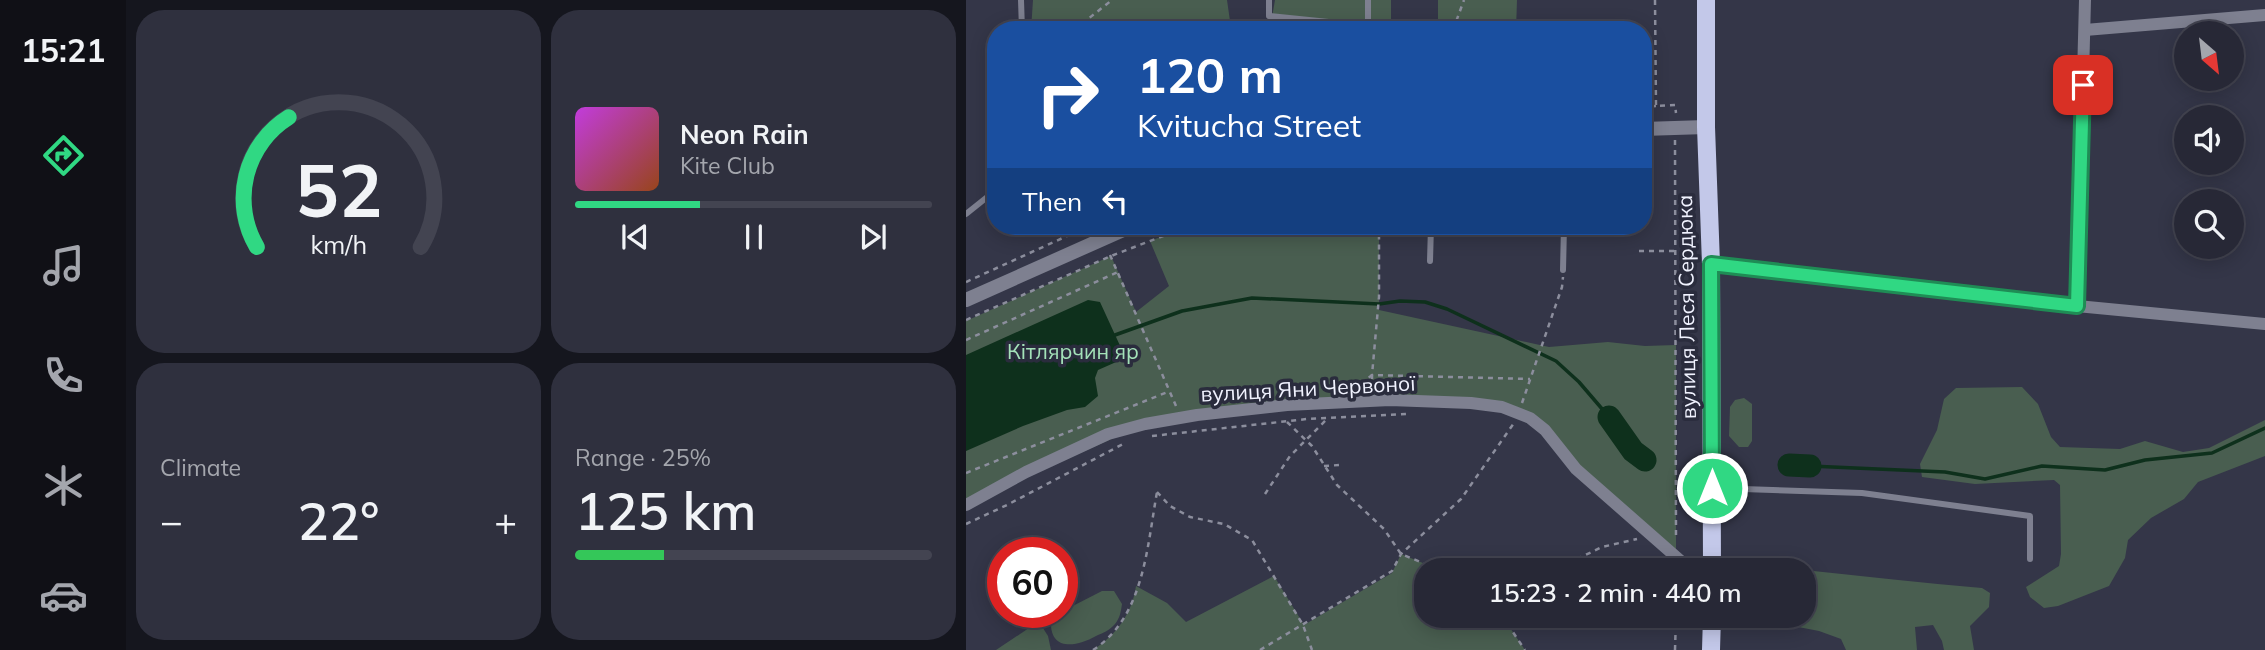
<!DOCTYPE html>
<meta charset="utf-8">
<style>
body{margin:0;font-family:Mulish,sans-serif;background:#2f303e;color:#f1f3f6;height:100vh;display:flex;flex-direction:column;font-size:26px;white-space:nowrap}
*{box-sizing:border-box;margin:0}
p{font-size:23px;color:#a4a6ad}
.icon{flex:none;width:38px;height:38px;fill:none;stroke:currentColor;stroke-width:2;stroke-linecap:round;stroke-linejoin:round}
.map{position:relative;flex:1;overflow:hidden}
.sheet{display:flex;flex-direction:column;gap:10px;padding:10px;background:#15161e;width:840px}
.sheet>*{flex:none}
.guide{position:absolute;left:21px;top:21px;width:665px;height:214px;border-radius:28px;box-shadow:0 4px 18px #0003,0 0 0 2px #434451;background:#1a4fa0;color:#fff;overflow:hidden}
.needle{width:46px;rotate:152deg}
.buttons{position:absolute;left:1208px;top:21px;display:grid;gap:14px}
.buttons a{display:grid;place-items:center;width:70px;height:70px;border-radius:50%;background:#272836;box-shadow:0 4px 18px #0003,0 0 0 2px #434451;font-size:35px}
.speed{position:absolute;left:21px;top:537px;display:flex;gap:14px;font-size:35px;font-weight:700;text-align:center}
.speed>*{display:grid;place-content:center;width:91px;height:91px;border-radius:50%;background:#272836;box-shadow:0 4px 18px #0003,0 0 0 2px #434451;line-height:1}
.speed .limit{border:10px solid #d22;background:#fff;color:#111}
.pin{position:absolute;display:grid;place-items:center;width:60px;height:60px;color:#fff;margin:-30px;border-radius:14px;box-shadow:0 4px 10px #0006}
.me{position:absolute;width:77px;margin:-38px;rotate:0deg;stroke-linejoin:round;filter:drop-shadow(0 0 5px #0008)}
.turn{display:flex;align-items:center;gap:24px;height:147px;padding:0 35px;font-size:32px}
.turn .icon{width:91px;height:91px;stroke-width:2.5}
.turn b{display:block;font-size:49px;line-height:60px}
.then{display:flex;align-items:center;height:66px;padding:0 35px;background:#0003;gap:14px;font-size:26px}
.big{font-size:52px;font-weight:600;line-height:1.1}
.sheet .tile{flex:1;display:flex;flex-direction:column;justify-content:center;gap:10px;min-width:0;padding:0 24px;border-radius:28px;background:#2f303e}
.sheet .dial{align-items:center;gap:0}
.dial svg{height:182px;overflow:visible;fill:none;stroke:#434451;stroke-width:7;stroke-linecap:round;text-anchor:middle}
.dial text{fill:#f1f3f6;stroke:none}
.song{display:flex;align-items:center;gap:21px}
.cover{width:84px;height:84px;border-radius:10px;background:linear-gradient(135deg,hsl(290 70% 55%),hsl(20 70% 35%))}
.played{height:7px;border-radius:4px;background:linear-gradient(90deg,#30d883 35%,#434451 35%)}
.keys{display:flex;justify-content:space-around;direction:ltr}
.heat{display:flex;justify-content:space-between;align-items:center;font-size:38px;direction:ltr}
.charge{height:10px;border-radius:5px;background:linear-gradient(90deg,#34c759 25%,#434451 0)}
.sheet .tiles{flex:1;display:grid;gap:10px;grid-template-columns:repeat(2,1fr)}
.trip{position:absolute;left:448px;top:558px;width:402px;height:70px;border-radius:28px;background:#272836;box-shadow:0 4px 18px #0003,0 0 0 2px #434451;font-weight:600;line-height:70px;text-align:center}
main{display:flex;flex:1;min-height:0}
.tab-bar{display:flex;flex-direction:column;width:126px;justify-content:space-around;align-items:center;background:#101016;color:#a4a6ad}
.tab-bar .icon{width:49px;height:49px}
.tab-bar .current{color:#30d883}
.tab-bar b{font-size:32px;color:#f1f3f6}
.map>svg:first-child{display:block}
.green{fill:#495e50}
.water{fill:#0e301c}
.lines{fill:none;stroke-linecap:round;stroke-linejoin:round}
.stream{stroke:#0e301c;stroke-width:3.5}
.river{stroke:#0e301c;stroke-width:23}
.path{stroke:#8c8e9d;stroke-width:2.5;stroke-dasharray:5 5;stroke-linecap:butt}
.service{stroke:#7e8090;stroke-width:6}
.minor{stroke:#7e8090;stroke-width:12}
.tertiary{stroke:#7e8090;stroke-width:14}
.primary{stroke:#c3c8e9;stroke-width:18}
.route-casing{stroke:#1f8c55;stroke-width:18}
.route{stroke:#30d883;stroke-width:12}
.labels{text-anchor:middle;stroke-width:7;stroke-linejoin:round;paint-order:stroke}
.street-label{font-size:21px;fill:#f1f3ff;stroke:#2a2c3d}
.park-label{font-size:21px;fill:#a4e2b9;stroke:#2a2c3d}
</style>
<main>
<nav class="tab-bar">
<b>15:21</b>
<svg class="icon current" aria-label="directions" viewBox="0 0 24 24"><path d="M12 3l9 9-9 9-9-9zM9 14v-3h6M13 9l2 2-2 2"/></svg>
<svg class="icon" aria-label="music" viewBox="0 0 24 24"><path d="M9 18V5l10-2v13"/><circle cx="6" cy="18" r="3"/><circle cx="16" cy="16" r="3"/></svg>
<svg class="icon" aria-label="phone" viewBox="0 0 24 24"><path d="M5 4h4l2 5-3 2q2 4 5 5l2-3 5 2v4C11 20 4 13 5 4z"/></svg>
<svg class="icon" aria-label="climate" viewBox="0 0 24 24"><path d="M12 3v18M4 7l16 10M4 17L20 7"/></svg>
<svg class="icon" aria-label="car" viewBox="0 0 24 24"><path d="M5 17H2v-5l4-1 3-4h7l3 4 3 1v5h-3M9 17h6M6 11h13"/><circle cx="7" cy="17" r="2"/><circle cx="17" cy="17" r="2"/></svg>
</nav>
<section class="sheet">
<div class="tiles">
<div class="tile dial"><svg viewBox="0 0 100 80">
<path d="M14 69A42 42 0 1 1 86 69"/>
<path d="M14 69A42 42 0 0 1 28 12" stroke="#30d883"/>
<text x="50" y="56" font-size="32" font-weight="700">52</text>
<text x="50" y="72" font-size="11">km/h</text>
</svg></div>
<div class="tile">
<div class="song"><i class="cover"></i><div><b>Neon Rain</b><p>Kite Club</p></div></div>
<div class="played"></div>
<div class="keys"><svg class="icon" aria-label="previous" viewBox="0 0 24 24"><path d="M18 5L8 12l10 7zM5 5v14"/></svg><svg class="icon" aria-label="pause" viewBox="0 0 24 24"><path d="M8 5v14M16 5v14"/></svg><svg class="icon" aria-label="next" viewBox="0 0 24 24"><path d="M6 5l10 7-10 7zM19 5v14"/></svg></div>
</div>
<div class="tile"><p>Climate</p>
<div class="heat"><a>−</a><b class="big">22°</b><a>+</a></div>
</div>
<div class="tile"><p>Range · 25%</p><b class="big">125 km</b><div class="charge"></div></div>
</div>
</section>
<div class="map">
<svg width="1299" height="650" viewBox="0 0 1299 650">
<rect width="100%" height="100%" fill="#343648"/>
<g class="green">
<polygon points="67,0 261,0 264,21 292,27 305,23 309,0 425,0 425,30 65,30"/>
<polygon points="472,0 551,0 550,30 472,30"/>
<polygon points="223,226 413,226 413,310 583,347 642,342 679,346 710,345 710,557 610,469 579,430 536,407 405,401 179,424 0,504 0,321 145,256 170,312 203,286 184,241"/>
<polygon points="1056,387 1072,404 1085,437 1094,447 1154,449 1179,441 1217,452 1243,448 1299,420 1299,456 1232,482 1218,499 1185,518 1162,540 1159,558 1143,586 1092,606 1078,608 1064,597 1060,587 1093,566 1095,554 1094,485 1088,480 1009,484 956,477 954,464 971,430 978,399 990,388"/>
<polygon points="778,398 786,404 786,441 782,447 773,447 763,436 764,407 769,400"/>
<path d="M435 554 474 570H460V616H536L559 650H127C150 635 166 614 170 586L201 603 220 622 308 576 338 625 426 573Z"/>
<path d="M832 570H838C898 576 957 583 1016 588L1024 593 1023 607 1004 626 1008 650H978L976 641 967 625 949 627 951 650H880L875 639 853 631 822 625 819 616H838V570Z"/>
<path d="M136 591H148L156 604C155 611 154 618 149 624 144 630 137 633 130 636 109 648 84 650 85 622L97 611Z"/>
<polygon points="75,625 82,636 85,650 30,650 63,628"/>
</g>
<polygon class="water" points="122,300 134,302 156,350 157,359 132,370 129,378 132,396 119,407 101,410 57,426 0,451 0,355"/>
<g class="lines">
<g class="stream">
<polyline points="149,335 216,311 286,298 413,304 434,301 459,302 481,309 590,361 613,382 643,417"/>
<polyline points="844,466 979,472 1019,479 1076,466 1139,470 1179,460 1246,453 1299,428"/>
</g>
<g class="river">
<polyline points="643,417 667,451 679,460"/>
<polyline points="823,465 844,466"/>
</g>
<g class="path">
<polyline points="689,0 690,106 709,105 710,113"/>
<polyline points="108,30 146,0"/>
<polyline points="203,30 292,27 296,22"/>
<polyline points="487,30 498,0"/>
<polyline points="677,107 690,106"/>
<polyline points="709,140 710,539"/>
<polyline points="673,251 709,251"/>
<polyline points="144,255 210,406"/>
<polyline points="0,282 123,226"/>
<polyline points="0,320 145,256 223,226"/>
<polyline points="0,340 152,272"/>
<polyline points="406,389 406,375 564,379"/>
<polyline points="387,390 406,375 413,297 413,226"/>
<polyline points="556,403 596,287 597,277"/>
<polyline points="321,422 346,446 371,485 418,529 435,554 474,570"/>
<polyline points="186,436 341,419 441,414"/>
<polyline points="358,466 374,465"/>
<polyline points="0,473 204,391"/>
<polyline points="191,492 204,506 224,517 258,524 286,540 337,625 346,650"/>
<polyline points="299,494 324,456 361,419"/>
<polyline points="0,524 41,505 159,443"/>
<polyline points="611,559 636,547 671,539"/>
<polyline points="536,616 559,650"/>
<path d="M127 650C178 617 181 547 191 492"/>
<polyline points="294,650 426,571 435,554 495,499 548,423"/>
<polyline points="709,650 710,616"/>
</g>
<g class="service">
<polyline points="55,0 56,30"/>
<polyline points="303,0 303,16 402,26"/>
<polyline points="402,30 402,0"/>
<polyline points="0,214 30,190"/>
<polyline points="464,261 465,226"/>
<polyline points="597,270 598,226"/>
<polyline points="747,488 896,493 1064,516 1064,559"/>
</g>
<g class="minor">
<polyline points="1119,30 1299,15"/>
<polyline points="745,264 1111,306 1299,324"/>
<polyline points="1111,306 1119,0"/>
<polyline points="0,505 60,472 142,434 179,424 231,415 321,405 424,400 505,403 536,407 564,418 579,430 610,469 725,570"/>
</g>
<g class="tertiary">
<polyline points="677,129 740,127"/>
<polyline points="0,300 166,226"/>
</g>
<g class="primary">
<polyline points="740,0 740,127 745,264 746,570"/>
<polyline points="745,650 746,616"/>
</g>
</g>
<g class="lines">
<defs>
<polyline id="route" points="746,488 745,264 1111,306 1117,85"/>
</defs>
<use href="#route" class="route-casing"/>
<use href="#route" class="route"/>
</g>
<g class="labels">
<g class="street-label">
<text transform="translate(721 307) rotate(-91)" y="7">вулиця Леся Сердюка</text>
<text transform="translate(342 389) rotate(-3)" y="7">вулиця Яни Червоної</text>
</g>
<g class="park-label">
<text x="107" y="359">Кітлярчин яр</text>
</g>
</g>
</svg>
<div class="buttons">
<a><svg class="needle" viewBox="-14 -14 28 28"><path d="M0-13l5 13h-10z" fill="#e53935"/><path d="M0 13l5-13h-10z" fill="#a4a6ad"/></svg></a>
<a><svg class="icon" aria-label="sound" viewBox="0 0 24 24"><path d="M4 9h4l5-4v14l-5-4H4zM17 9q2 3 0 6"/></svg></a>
<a><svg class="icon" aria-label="search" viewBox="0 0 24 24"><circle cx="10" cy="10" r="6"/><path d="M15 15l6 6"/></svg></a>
</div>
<div class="speed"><div class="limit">60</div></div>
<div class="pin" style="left:1117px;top:85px;background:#d93025"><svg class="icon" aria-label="arrive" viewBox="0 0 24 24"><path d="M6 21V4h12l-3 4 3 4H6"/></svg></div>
<svg class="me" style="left:746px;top:488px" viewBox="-20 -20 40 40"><circle r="17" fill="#30d883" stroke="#fff" stroke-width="3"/><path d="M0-11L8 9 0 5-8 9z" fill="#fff"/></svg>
<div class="trip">15:23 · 2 min · 440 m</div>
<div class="guide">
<div class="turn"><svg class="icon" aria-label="right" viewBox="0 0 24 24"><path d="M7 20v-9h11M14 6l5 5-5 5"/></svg><div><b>120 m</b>Kvitucha Street</div></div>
<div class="then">Then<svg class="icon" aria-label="left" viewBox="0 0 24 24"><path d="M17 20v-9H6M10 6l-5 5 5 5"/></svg></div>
</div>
</div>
</main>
